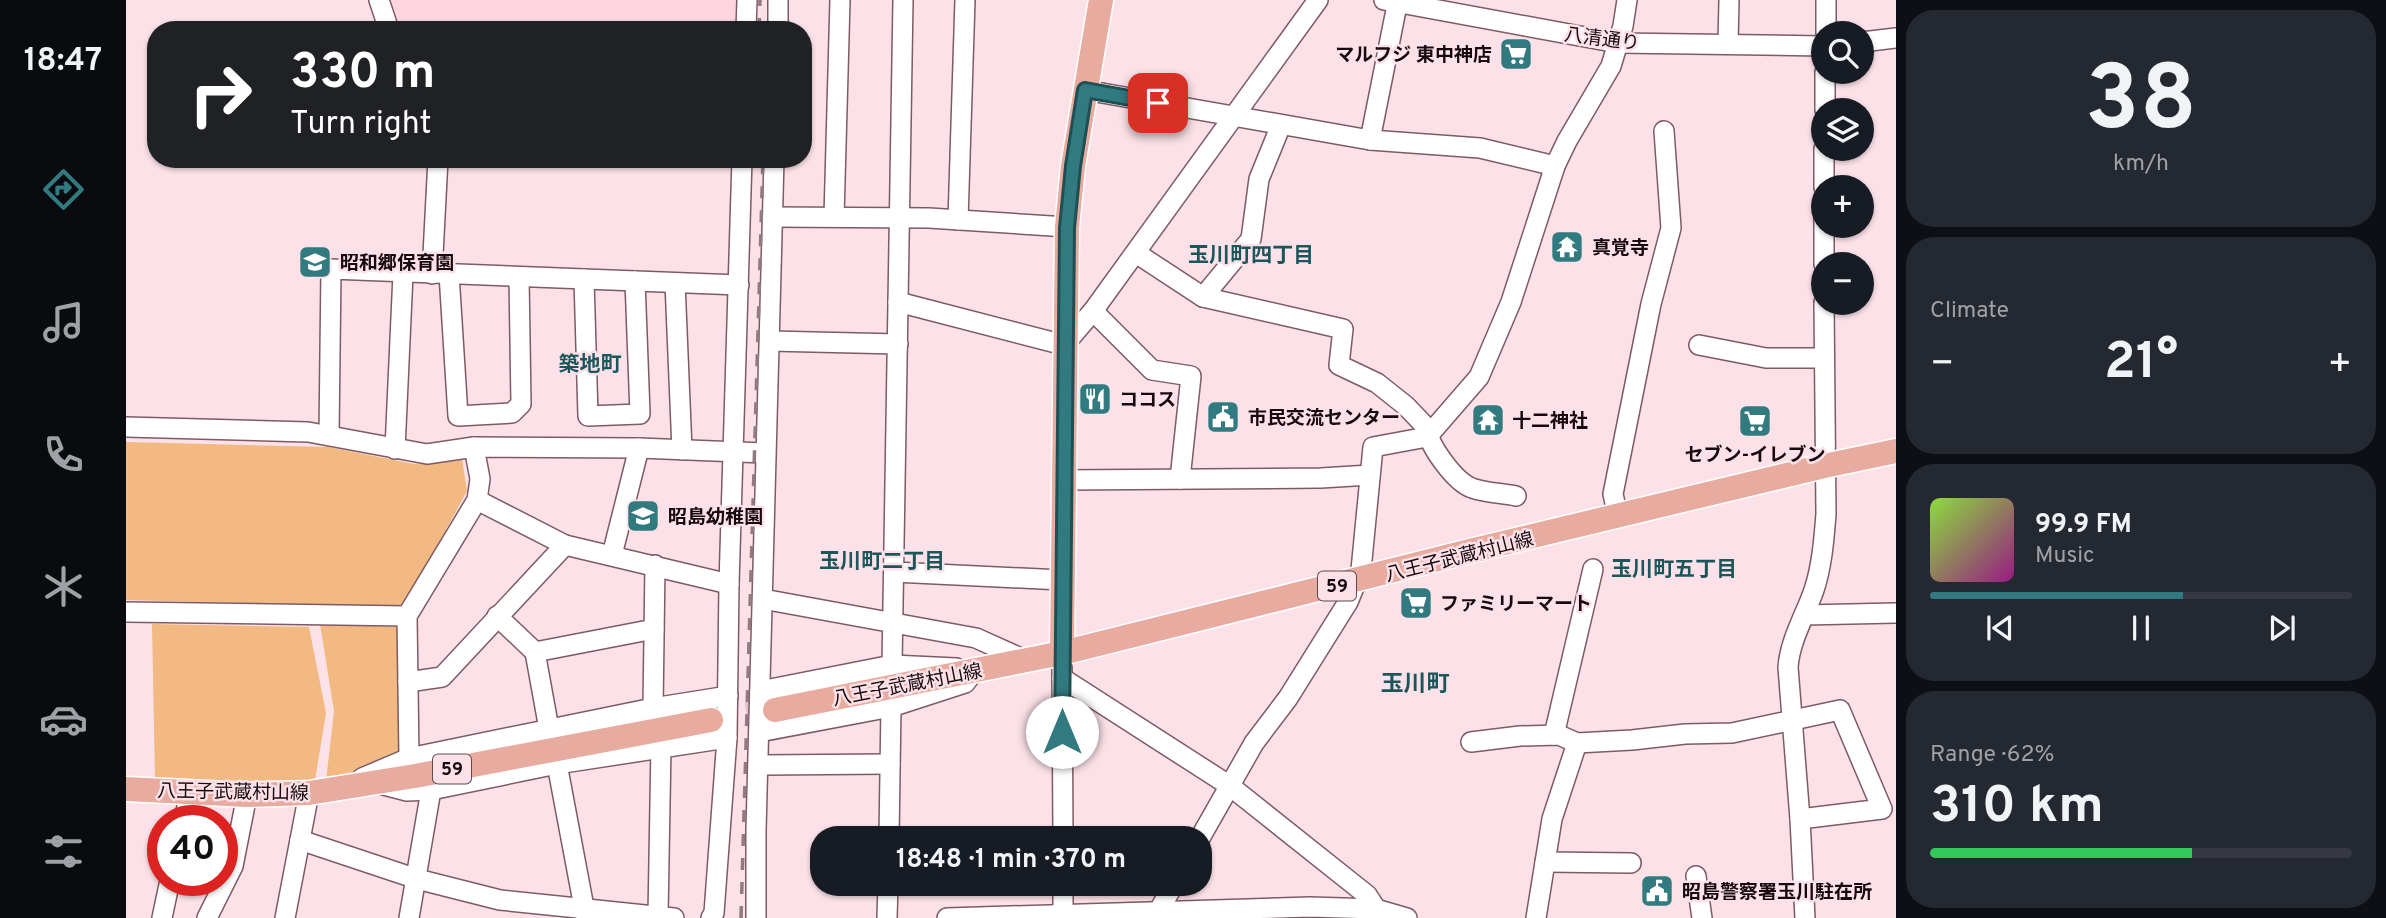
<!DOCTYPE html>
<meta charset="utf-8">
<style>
body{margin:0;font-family:Overpass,"Noto Sans JP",sans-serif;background:#242831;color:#f1f3f6;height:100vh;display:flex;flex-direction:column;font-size:26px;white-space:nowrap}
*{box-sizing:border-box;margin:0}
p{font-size:23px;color:#9ea1a6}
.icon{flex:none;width:38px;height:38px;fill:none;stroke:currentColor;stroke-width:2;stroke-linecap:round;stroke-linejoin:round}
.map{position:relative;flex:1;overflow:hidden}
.sheet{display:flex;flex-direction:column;gap:10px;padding:10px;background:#0d0f14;width:490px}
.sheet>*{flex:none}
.top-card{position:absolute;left:21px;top:21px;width:665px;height:147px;border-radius:28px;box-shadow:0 2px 5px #0004;background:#202124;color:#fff;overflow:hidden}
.tools{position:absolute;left:1685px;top:21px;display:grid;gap:14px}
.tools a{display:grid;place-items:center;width:63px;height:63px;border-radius:50%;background:#171b24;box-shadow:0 2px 5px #0004;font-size:35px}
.speed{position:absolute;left:21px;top:805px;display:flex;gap:14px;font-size:35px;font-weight:700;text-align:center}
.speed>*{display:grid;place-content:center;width:91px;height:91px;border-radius:50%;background:#171b24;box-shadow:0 2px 5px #0004;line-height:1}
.speed .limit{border:10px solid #d22;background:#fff;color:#111}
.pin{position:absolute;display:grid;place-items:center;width:60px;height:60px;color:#fff;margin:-30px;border-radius:14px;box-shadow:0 4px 10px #0006}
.me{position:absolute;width:77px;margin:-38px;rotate:0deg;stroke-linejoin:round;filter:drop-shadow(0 0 5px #0008)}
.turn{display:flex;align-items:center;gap:24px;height:147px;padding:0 28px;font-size:32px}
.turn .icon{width:91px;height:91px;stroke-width:2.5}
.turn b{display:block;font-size:49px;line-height:60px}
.big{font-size:52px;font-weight:700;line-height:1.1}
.sheet .tile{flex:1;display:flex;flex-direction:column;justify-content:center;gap:10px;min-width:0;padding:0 24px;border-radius:28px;background:#242831}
.sheet .dial{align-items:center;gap:0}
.dial b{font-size:91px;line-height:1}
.song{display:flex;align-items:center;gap:21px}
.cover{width:84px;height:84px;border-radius:10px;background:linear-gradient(135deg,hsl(90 70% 55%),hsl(310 70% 35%))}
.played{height:7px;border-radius:4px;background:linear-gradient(90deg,#317a80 60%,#363941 60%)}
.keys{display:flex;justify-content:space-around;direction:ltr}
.heat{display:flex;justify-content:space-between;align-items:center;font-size:38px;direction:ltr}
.charge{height:10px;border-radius:5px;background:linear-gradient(90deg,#34c759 62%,#363941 0)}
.trip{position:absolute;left:684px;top:826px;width:402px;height:70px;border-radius:28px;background:#171b24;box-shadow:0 2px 5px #0004;font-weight:700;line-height:70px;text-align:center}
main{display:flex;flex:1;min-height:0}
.tab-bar{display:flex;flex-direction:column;width:126px;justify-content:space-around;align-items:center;background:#090b0e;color:#9ea1a6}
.tab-bar .icon{width:49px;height:49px}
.tab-bar .on{color:#317a80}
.tab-bar b{font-size:32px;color:#f1f3f6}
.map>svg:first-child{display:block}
.built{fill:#ffd6e0}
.green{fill:#f2b982}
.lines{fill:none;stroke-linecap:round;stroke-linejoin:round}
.major-tunnel{stroke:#dac2c7;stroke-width:24;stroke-dasharray:24 12;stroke-linecap:butt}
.minor-casing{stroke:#7e5a64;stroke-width:22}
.major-casing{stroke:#fff;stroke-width:27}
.minor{stroke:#fff;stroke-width:19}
.major{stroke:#e7ab9f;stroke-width:24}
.rail{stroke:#8f7b80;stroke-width:3.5;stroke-dasharray:12 12;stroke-linecap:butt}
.route-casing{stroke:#204f53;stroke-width:18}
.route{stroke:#317a80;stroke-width:12}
.labels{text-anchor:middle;stroke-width:5;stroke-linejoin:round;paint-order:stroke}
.shield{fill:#fce2e8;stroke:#5c4b4f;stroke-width:2}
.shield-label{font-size:18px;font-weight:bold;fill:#170a0e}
.street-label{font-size:19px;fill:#170a0e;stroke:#fce2e8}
.poi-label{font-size:19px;font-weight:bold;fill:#170a0e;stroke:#fce2e8;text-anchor:start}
.neighbourhood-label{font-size:21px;font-weight:bold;fill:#1b565b;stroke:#fce2e8}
.quarter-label{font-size:23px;font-weight:bold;fill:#1b565b;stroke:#fce2e8}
</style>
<main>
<nav class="tab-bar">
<b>18:47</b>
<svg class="icon on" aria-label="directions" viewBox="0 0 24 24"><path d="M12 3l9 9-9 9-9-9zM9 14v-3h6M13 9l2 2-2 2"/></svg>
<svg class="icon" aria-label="music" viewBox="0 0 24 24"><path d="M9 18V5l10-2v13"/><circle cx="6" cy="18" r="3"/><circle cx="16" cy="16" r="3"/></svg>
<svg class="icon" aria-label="phone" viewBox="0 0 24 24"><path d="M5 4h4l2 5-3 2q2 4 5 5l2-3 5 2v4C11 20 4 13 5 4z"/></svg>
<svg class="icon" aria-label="climate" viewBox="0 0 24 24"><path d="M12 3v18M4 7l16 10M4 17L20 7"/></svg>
<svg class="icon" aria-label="car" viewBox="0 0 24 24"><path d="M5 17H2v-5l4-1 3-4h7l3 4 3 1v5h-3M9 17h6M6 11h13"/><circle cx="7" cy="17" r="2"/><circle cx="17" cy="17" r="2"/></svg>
<svg class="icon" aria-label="filters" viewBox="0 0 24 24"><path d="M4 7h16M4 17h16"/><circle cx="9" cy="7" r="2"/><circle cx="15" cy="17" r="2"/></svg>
</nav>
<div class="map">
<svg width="1770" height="918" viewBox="0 0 1770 918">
<rect width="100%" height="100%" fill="#fce2e8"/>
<polygon class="built" points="264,0 613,0 612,30 272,30"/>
<g class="green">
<polygon points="0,442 202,447 288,464 336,458 341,491 278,607 0,600"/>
<polygon points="26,624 183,627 200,713 189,780 110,781 29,778"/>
<polygon points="194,624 272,627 275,750 210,781 200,781 208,711"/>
</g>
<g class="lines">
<polyline class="major-tunnel" points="585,720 649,710"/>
<defs>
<g id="minor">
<polyline points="253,0 263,30"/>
<polyline points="1258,0 1492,43 1698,46"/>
<polyline points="620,30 621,0"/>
<polyline points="652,30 652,0"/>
<polyline points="1700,33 1700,0"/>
<polyline points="1736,42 1770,38"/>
<polyline points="1602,44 1603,0"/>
<polyline points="959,90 1244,140 1354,148 1429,166"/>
<polyline points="1699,110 1699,72"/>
<polyline points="1244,140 1272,0"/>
<polyline points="1698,187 1698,149"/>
<polyline points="1698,215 1698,264"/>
<polyline points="645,217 803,218 941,227"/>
<polyline points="708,217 714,0"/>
<polyline points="832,220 839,0"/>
<path d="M1010 253 1077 297 1217 329 1213 365 1251 383 1280 406 1301 428C1302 445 1329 482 1346 488 1359 493 1376 493 1390 496"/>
<polyline points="306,274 312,159"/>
<polyline points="323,274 332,416 386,413 395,404 393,277"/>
<polyline points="458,279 462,416 514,414 509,281"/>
<polyline points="549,283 556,450"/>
<polyline points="1077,297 1125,239 1133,179 1155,125"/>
<polyline points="772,302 938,345 967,311 1192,0"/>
<polyline points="967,311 1026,370 1065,376 1054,479"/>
<polyline points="644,341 772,344"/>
<polyline points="1573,345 1640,358 1698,358"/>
<polyline points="0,427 182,432 301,454 348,447 513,448 639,453"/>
<polyline points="203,435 205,269 613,285"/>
<polyline points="269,449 277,274"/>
<polyline points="938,480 1195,478 1244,475"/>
<polyline points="351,500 439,545 603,584"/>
<polyline points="1492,517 1487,494 1525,304 1545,228 1538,131"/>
<polyline points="486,555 513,448"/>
<polyline points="768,572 936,580"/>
<polyline points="637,599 850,638 899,660"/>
<polyline points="0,612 281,616"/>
<polyline points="1678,615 1770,613"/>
<polyline points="371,616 409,652"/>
<polyline points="766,665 777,0"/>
<polyline points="936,668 937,838"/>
<polyline points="936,678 1104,786 1241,895 1250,909"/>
<polyline points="282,682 316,677 439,545"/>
<polyline points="634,691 766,665 830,668"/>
<polyline points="527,708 529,565"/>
<polyline points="423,729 409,652 528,629"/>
<polyline points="633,732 765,707 839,683 843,678"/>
<polyline points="1428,735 1467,569"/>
<polyline points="1345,742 1394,736 1433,735 1451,743 1506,740 1559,734 1606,733 1714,710 1756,809 1674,819"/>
<polyline points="283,758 281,616 351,500 354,479 348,447"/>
<polyline points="431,764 460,918"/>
<polyline points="633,765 764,764"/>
<polyline points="236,778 283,758 527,708 602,696"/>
<polyline points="254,784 281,791 305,790 431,764 601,738"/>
<polyline points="58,821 64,792"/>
<polyline points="763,838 765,707"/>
<polyline points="1074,838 1128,743 1162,698 1222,602 1235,570 1247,447 1301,437 1353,377 1385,302 1429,166 1441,141 1485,66 1497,26 1501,0"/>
<polyline points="174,840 291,879 374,900 548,918"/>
<polyline points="1419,862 1505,863"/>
<polyline points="1570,876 1576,918"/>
<polyline points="937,884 937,918"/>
<polyline points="1032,912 1048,884"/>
<polyline points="532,916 535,746"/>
<polyline points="36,918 44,880"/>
<polyline points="81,918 107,866 121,795"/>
<polyline points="159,918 183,793"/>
<polyline points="283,918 305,790"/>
<polyline points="585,918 588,913 601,738 603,584 616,159"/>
<polyline points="630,918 630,830 648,159"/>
<polyline points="761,918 762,884"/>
<polyline points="821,918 1184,907 1250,909 1281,918"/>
<polyline points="1410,918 1426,819 1451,743"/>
<path d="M1679 918 1674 819 1662 667C1664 640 1679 616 1688 590 1696 566 1698 539 1700 514L1698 303"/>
</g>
<g id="major">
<polyline points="936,653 941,227 947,166 975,0"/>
<polyline points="649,710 936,653 1340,552 1698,466 1770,451"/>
<polyline points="0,789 121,795 183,793 289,776 585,720"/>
</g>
</defs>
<use href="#minor" class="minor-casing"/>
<use href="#major" class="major-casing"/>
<use href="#minor" class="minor"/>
<use href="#major" class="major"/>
<g class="rail">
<polyline points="633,30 634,0"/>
<polyline points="615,918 637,159"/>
</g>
</g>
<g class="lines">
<defs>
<polyline id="route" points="936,732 941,228 947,166 959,90 1032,103"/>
</defs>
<use href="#route" class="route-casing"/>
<use href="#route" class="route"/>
</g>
<defs>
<symbol id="supermarket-square" viewBox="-11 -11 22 22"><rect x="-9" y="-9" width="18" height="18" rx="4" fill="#317a80" stroke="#fce2e8"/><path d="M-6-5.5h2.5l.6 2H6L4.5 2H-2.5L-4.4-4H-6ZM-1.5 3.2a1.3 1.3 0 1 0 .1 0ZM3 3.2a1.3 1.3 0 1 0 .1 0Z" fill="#fff"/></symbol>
<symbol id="temple-square" viewBox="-11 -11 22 22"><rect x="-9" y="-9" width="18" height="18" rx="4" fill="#317a80" stroke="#fce2e8"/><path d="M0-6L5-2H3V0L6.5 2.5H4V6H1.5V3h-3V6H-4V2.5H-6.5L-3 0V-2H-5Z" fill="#fff"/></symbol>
<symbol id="school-square" viewBox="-11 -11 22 22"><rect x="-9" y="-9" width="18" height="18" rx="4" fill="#317a80" stroke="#fce2e8"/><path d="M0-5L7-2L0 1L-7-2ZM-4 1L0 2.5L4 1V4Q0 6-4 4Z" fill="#fff"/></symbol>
<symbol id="restaurant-square" viewBox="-11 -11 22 22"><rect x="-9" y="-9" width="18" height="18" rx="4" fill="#317a80" stroke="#fce2e8"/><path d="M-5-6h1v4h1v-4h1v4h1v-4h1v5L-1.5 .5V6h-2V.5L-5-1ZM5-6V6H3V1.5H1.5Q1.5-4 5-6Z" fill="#fff"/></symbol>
<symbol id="civic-square" viewBox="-11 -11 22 22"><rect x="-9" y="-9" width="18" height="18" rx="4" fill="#317a80" stroke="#fce2e8"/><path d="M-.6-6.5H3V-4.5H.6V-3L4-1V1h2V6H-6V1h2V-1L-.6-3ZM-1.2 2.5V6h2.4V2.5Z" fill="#fff"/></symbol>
</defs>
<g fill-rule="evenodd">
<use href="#supermarket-square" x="1371" y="35" width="38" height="38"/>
<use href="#temple-square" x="1422" y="228" width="38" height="38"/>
<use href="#school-square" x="170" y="243" width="38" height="38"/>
<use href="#restaurant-square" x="950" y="380" width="38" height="38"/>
<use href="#civic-square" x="1078" y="398" width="38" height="38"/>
<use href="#temple-square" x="1343" y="401" width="38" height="38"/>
<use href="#supermarket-square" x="1610" y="402" width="38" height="38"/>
<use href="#school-square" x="498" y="497" width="38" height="38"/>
<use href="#supermarket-square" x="1271" y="584" width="38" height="38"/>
<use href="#civic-square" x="1512" y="872" width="38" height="38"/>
</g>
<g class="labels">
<g class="shield">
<rect x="1192" y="571.5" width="38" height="29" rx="5"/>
<rect x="307" y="754.5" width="38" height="29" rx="5"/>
</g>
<g class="shield-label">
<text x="1211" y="592">59</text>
<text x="326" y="775">59</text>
</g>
<g class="street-label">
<text transform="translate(1476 38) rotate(7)" y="7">八清通り</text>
<text transform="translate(1333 556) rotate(-14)" y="7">八王子武蔵村山線</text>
<text transform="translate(781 684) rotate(-11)" y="7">八王子武蔵村山線</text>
<text transform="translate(107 791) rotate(1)" y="7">八王子武蔵村山線</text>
</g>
<g class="poi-label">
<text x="1366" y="61" text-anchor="end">マルフジ 東中神店</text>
<text x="1466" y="254">真覚寺</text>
<text x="214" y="269">昭和郷保育園</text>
<text x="993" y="406">ココス</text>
<text x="1122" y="424">市民交流センター</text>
<text x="1386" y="427">十二神社</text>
<text x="1629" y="461" text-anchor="middle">セブン-イレブン</text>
<text x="542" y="523">昭島幼稚園</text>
<text x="1314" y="610">ファミリーマート</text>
<text x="1556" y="898">昭島警察署玉川駐在所</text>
</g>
<g class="neighbourhood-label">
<text x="1125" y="262">玉川町四丁目</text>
<text x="464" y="371">築地町</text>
<text x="756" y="568">玉川町二丁目</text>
<text x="1548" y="576">玉川町五丁目</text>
</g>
<g class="quarter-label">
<text x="1289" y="691">玉川町</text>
</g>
</g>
</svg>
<div class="tools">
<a><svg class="icon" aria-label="search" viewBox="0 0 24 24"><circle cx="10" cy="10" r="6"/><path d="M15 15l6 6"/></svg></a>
<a><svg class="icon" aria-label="layers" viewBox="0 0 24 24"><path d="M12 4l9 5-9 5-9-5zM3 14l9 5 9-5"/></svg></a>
<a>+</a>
<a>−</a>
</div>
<div class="speed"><div class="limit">40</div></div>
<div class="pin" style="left:1032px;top:103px;background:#d93025"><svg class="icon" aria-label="arrive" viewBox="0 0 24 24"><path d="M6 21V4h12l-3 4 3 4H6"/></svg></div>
<svg class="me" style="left:936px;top:732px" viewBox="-20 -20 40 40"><circle r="19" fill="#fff"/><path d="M0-13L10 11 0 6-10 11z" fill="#317a80"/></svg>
<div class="trip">18:48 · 1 min · 370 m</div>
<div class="top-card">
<div class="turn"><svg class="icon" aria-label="right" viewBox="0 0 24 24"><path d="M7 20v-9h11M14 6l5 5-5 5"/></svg><div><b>330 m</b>Turn right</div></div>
</div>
</div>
<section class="sheet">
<div class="tile dial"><b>38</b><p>km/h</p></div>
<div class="tile"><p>Climate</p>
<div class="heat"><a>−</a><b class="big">21°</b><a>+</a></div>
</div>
<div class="tile">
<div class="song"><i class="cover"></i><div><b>99.9 FM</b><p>Music</p></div></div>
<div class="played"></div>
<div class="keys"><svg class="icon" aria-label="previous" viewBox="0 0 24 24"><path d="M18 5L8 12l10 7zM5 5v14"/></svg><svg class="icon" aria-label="pause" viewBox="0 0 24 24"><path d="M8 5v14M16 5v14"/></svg><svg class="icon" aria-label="next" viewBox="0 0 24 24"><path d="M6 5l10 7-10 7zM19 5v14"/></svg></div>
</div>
<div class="tile"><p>Range · 62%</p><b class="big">310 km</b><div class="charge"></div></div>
</section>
</main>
